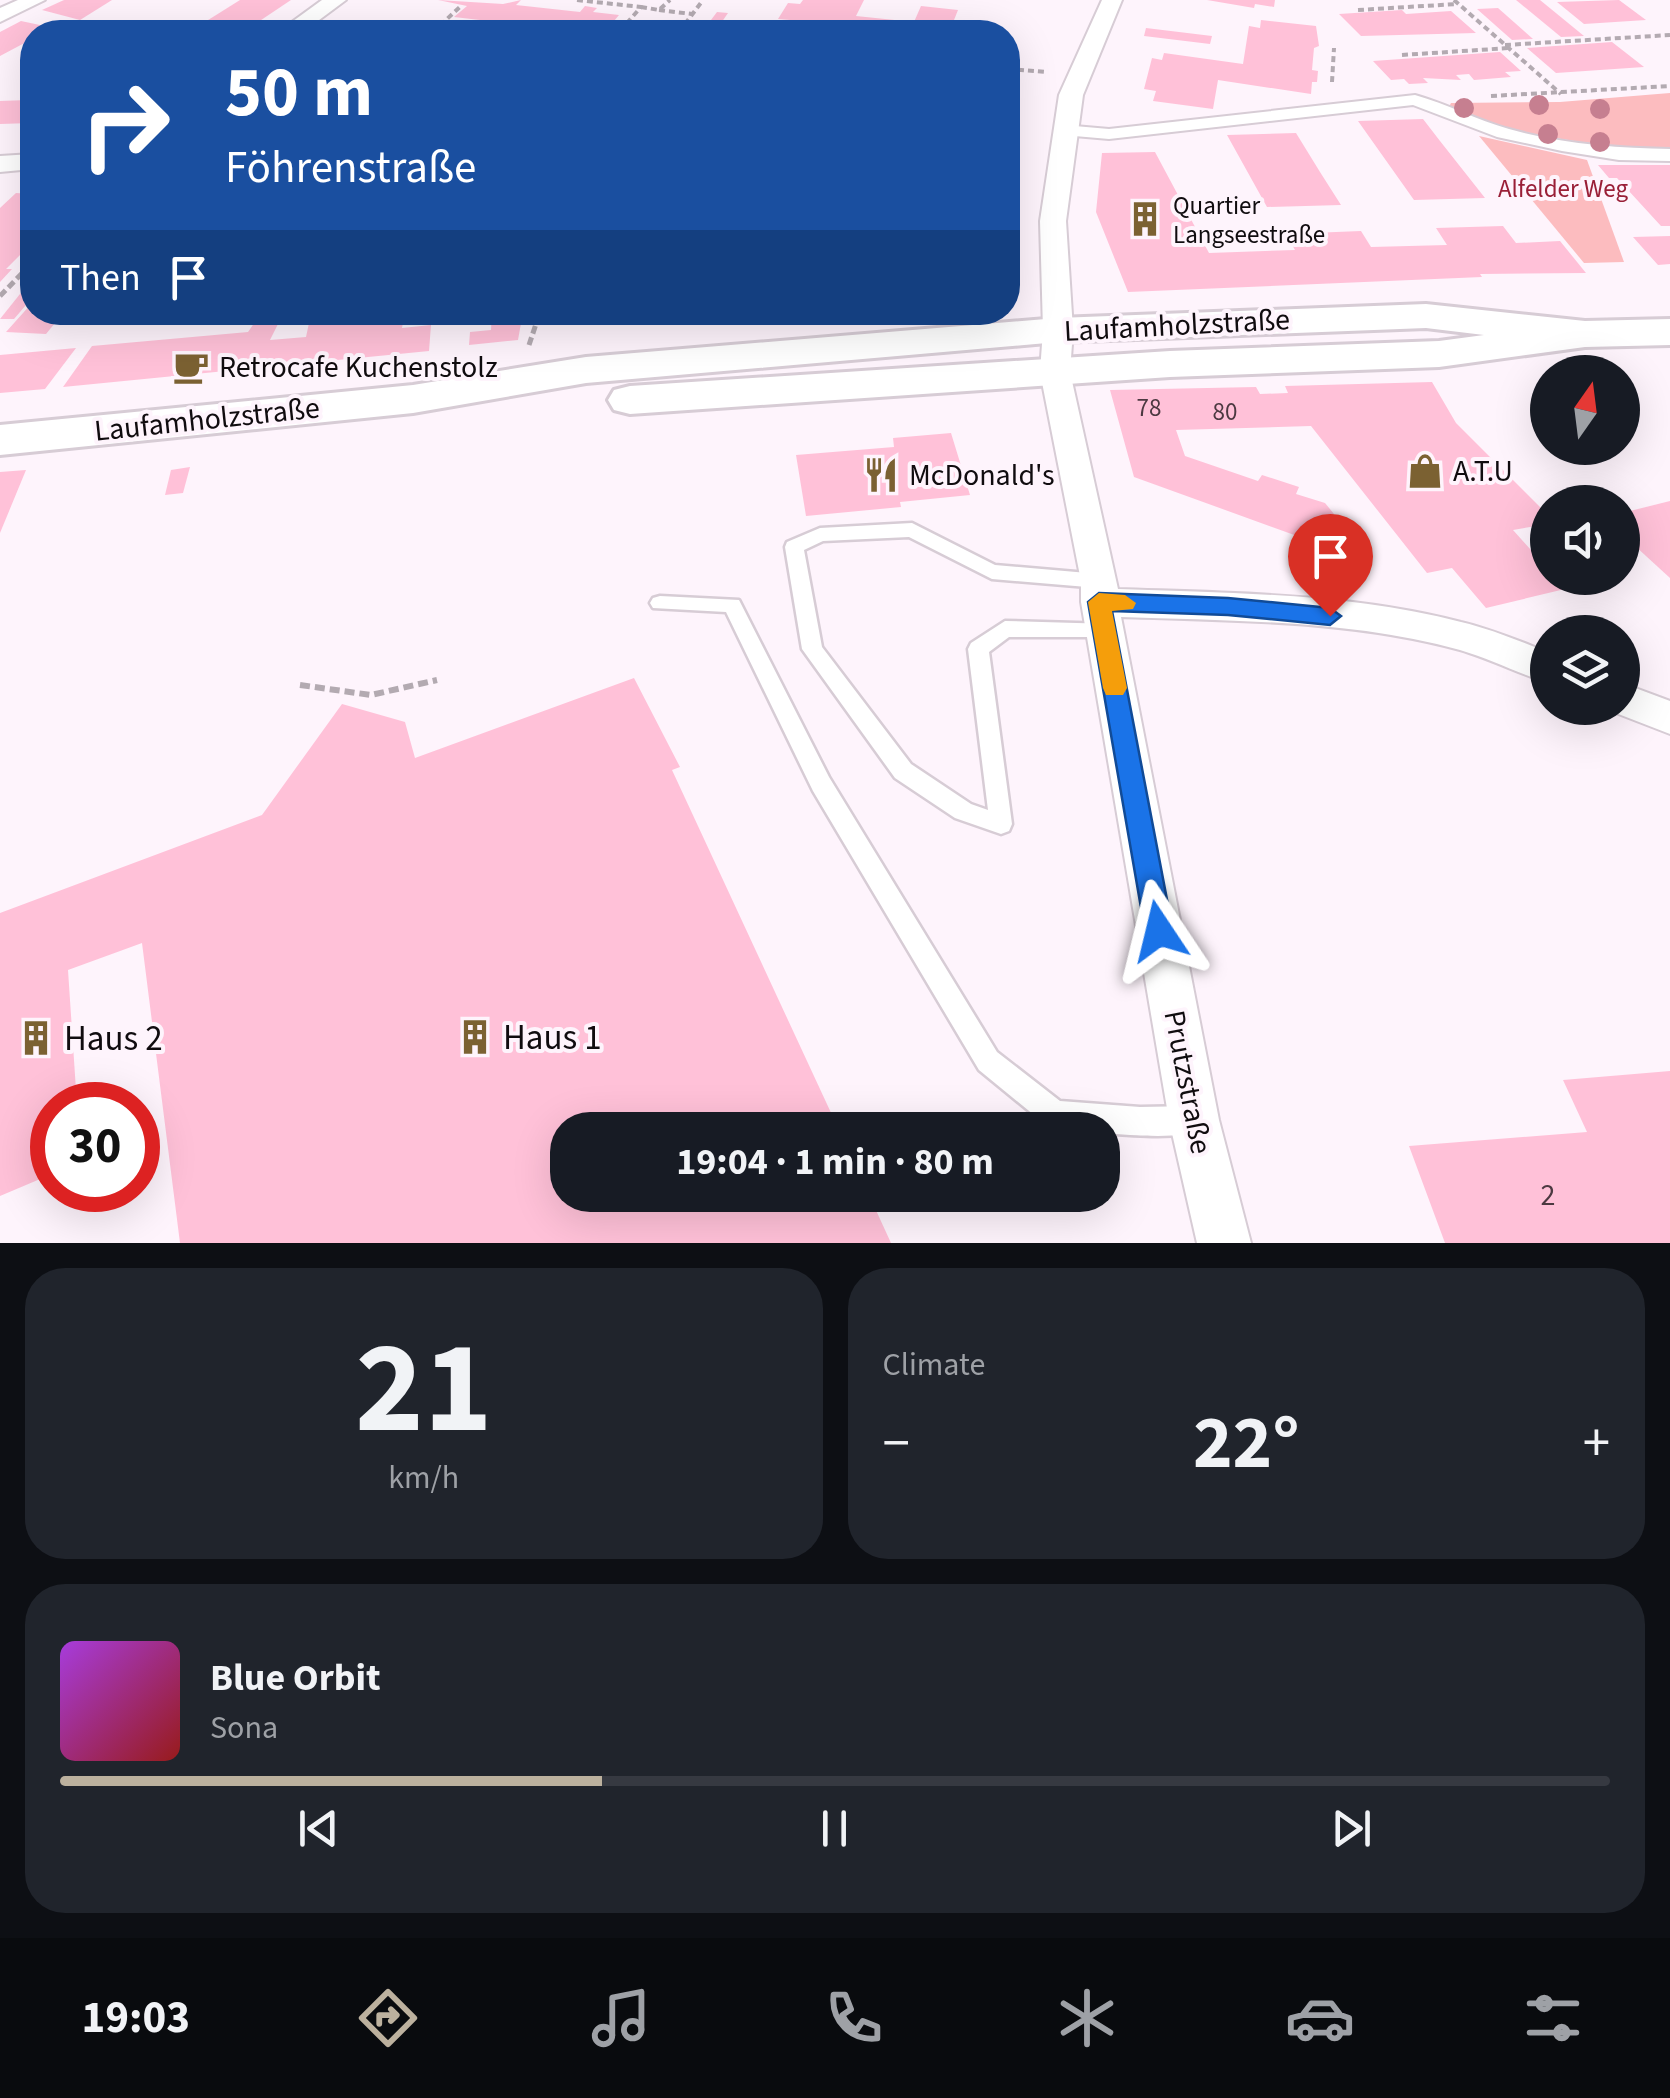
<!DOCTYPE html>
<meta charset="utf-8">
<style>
body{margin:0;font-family:"Source Sans 3",sans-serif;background:#20242c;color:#f1f3f6;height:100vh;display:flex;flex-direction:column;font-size:38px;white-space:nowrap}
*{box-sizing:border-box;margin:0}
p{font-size:32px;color:#9ea1a6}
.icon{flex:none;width:55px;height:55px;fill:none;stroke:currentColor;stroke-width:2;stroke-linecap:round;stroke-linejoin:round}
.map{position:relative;height:1243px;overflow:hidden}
.side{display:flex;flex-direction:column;gap:25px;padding:25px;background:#0d0f14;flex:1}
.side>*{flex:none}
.hud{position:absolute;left:20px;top:20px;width:1000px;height:305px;border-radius:40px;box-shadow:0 10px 40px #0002;background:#1a4fa0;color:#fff;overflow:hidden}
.needle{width:65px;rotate:14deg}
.tools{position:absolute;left:1530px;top:355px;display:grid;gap:20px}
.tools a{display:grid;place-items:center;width:110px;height:110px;border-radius:50%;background:#171b24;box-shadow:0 10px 40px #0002;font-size:50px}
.speed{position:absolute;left:30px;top:1082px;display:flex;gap:20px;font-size:50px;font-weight:700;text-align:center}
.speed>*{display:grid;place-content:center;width:130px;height:130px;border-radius:50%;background:#171b24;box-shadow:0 10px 40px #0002;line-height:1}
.speed .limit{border:15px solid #d22;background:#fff;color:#111}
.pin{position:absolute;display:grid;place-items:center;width:85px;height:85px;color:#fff;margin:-102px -42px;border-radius:50% 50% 50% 0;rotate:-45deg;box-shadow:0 0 10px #0007}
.pin .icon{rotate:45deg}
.me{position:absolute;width:110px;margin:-55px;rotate:350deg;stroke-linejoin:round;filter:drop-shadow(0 0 8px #0008)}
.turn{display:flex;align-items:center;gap:35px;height:210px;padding:0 40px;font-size:45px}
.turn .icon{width:130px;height:130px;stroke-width:2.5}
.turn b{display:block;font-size:70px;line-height:85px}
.then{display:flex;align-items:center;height:95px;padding:0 40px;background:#0003;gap:20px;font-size:38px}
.big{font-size:75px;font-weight:700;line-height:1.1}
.side .widget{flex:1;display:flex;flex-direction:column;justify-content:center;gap:15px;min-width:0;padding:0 35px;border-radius:40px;background:#20242c}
.side .dial{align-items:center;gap:0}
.dial b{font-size:130px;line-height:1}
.song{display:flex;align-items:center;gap:30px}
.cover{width:120px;height:120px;border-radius:15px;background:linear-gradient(135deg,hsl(280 70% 55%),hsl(0 70% 35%))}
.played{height:10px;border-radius:5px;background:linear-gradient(90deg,#bcb19e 35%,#363941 35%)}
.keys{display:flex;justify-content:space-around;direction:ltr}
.heat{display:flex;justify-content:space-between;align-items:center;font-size:55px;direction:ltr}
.side .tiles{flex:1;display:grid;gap:25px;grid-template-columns:1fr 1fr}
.widget:last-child{grid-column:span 2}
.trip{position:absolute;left:550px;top:1112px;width:570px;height:100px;border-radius:40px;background:#171b24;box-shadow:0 10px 40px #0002;font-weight:700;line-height:100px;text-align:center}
.dock{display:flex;height:160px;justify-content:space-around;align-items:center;background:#090b0e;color:#9ea1a6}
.dock .icon{width:70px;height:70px}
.dock .on{color:#bcb19e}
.dock b{font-size:45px;color:#f1f3f6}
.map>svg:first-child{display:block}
.green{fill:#fcbcbf}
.building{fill:#ffc1d8}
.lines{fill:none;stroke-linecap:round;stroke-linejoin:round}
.service-casing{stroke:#d7ccd5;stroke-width:5}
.pedestrian-casing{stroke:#d7ccd5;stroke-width:4}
.minor-casing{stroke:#d7ccd5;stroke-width:4}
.secondary-casing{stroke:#d7ccd5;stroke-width:6}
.path-far2{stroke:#b3aab1;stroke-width:4;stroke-dasharray:6 4;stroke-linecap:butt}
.path-far1{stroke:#b3aab1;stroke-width:5;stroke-dasharray:8 4;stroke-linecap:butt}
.path{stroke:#b3aab1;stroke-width:6;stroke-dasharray:10 5;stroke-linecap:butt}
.service{fill:#fff;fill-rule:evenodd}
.pedestrian{fill:#fff;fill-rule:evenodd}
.minor{fill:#fff;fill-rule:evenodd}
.secondary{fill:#fff;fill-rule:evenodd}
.tree{fill:#c67f90}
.route{fill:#1a73e8;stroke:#114b97;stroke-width:2.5}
.slow{fill:#f59e0b}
.labels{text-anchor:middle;stroke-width:8;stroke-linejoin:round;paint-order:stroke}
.far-park-label{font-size:25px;fill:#991f37;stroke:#fef4fc}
.far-poi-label{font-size:25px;fill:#100c0f;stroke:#fef4fc;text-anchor:start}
.number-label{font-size:25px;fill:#4c3941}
.street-label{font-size:30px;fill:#100c0f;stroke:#fef4fc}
.poi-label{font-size:30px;fill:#100c0f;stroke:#fef4fc;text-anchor:start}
.near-number-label{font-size:30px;fill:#4c3941}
.near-poi-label{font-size:35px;fill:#100c0f;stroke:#fef4fc;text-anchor:start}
</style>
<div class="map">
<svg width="1670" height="1243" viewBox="0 0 1670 1243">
<rect width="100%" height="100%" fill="#fef4fc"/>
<g class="green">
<path d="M1670 93V151C1592 145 1522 137 1448 109L1451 103 1560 102Z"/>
<polygon points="1479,136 1587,160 1624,262 1584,263"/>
</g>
<g class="building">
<polygon points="64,0 112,0 80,20 42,10"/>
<polygon points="240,0 291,0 243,32 189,32"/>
<polygon points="438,0 503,4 521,0 516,5 580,12 585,6 597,8 593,12 619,15 609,27 584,32 454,17 467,6"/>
<polygon points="803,0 864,0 856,16 914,22 921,6 958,10 952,25 988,29 987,32 782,32 790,20 778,19 788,3 800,4"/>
<polygon points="1207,0 1275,0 1274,7 1255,4 1254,8"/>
<polygon points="1516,0 1540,0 1584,36 1561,37"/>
<polygon points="1619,0 1646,20 1584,24 1557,2"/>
<polygon points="1498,8 1533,39 1512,40 1477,9"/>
<polygon points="1402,10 1406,14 1451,11 1476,33 1361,36 1339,14"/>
<polygon points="717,12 728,13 715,32 702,32"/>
<polygon points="1261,20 1316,26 1319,46 1314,48 1312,70 1318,71 1317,82 1312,82 1311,94 1218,80 1213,109 1153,101 1156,91 1144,89 1152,58 1162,60 1164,53 1243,64 1249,26 1260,28"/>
<polygon points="21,21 54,28 32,32 32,39 0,56 0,32"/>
<polygon points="1146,28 1212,36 1210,44 1144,36"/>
<polygon points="1612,42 1644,67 1556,73 1527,48"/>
<polygon points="1500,52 1521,71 1505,72 1511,77 1474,80 1469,74 1456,75 1461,80 1423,78 1428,83 1409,84 1404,79 1391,80 1373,61"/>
<polygon points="28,100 32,100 32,123 0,124 0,101"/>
<polygon points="1423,119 1440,141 1485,198 1414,200 1358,121"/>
<polygon points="1296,133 1320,172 1341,205 1267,207 1227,135"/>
<polygon points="1155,152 1209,253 1295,250 1286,234 1361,231 1371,247 1447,245 1436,228 1503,226 1516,243 1560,241 1586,273 1480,274 1482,277 1128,292 1096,212 1102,153"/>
<polygon points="1598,165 1670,165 1670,226 1661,226 1617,178 1609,178"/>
<polygon points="16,193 32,194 32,243 6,269 12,269 0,282 0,208"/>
<polygon points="1670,236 1670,264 1658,265 1633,237"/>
<polygon points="32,279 32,298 14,319 0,319"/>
<polygon points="32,303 32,312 64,312 46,334 6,332"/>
<polygon points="262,312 284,312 270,340 306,337 309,323 331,321 333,312 405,312 402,328 431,325 429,351 63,387 92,346 248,332"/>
<polygon points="492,312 523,312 518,340 469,345 470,332 491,330"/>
<polygon points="76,348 45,389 0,393 0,355"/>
<polygon points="1432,382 1456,423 1548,515 1548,524 1513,530 1548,569 1548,578 1555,578 1565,589 1486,608 1452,568 1427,573 1311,426 1176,430 1185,456 1258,481 1262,475 1299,487 1296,494 1325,503 1334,514 1322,545 1134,477 1110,390 1256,387 1260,394 1288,393 1285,386"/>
<polygon points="951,433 970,495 900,502 901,507 806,516 796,455 894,447 893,438"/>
<polygon points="190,467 183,493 165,495 171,470"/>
<polygon points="26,470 0,533 0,472"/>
<polygon points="1670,501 1670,578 1622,534 1622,513"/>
<polygon points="634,678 680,767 672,770 839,1130 568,1130 568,1195 869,1195 891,1243 180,1243 142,943 68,970 77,1105 52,1105 52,1174 0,1196 0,913 262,815 342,704 405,722 415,758"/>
<polygon points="1670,1071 1670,1243 1445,1243 1409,1146 1587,1132 1563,1080"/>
</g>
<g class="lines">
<defs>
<g id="service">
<polygon points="912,523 995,565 1099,574 1109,581 1099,588 992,579 909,537 823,541 804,550 822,647 911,764 971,804 988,810 968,649 971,643 1005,621 1111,624 1114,629 1111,634 1104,637 1009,637 989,652 1012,824 1009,831 1001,834 955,818 895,778 802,649 785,547 787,542 820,528"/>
<path d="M660 596 739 600 829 777 997 1052 1060 1101 1140 1107 1194 1106 1204 1110 1208 1120 1204 1130C1170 1143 1092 1131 1055 1128L1045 1124 979 1070 813 791 726 612 653 608 650 603 653 598Z"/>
</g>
<path id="pedestrian" d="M1415 95C1447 104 1477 120 1509 129 1562 144 1616 148 1670 149V161L1619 160 1562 151 1497 137 1413 105 1109 139 1063 135 1054 130 1063 125 1109 129Z"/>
<g id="minor">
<polygon points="18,0 45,0 0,22 0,8"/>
<polygon points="322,0 346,0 303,32 278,32"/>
<path d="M1102 0H1122L1083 95 1066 221 1073 330 1070 372 1118 589C1232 593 1350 593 1461 622 1491 629 1519 641 1548 652V683C1518 673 1490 659 1460 650 1351 620 1234 621 1121 617L1219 1120 1251 1243H1197L1169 1120 1081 602V581L1040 372 1043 330 1040 221 1059 95Z"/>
<polygon points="32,154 32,169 0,172 0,156"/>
<polygon points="1622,683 1670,701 1670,734 1608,710 1622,708"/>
</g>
<polygon id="secondary" points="1426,304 1585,321 1670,319 1670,345 1585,347 1439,367 1170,377 630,414 614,410 608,400 614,390 630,386 1170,351 1439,341 1484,335 1426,328 1058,342 586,383 413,413 0,455 0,425 413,385 586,357 1058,318"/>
</defs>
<use href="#service" class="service-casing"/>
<use href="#pedestrian" class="pedestrian-casing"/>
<use href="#minor" class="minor-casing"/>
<use href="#secondary" class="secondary-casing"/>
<g class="path-far2">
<polyline points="577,0 641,7 619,32"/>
<polyline points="1454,0 1561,94"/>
<polyline points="641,7 659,10 670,0"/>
<polyline points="659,10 692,14"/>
<polyline points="1358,10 1457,4"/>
<polyline points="433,32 462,5"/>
<polyline points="679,32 703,0"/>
<polyline points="1505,45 1670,35"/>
<polyline points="1402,55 1509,48"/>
<polyline points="1008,69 1046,72"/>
<polyline points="1332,82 1334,48"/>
<polyline points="1491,96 1670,86"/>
</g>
<g class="path-far1">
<polyline points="0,296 32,263"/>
<polyline points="529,345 540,312"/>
</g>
<polyline class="path" points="300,685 371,695 437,680"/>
<use href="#service" class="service"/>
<use href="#pedestrian" class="pedestrian"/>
<use href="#minor" class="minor"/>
<use href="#secondary" class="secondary"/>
</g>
<g class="tree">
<circle cx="1539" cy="105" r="10"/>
<circle cx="1464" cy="108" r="10"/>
<circle cx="1600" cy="109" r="10"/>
<circle cx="1548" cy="134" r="10"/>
<circle cx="1600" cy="142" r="10"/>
</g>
<polygon class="route" points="1099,593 1228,598 1330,608 1341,616 1330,625 1228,615 1112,611 1173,931 1169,940 1159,944 1149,940 1145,931 1088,602"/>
<polygon class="slow" points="1099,593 1125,595 1136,603 1133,609 1112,611 1127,688 1123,695 1106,695 1103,688 1088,602"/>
<defs>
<symbol id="building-bare" viewBox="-9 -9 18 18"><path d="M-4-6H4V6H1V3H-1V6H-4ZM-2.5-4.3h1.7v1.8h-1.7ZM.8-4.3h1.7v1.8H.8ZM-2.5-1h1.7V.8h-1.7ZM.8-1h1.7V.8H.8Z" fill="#7b6132" stroke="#fef4fc" stroke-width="2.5" paint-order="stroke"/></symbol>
<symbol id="cafe-bare" viewBox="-9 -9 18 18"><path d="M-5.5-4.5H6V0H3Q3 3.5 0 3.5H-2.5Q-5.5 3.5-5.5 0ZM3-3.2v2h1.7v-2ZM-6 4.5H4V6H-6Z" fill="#7b6132" stroke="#fef4fc" stroke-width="2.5" paint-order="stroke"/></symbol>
<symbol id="shop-bare" viewBox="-9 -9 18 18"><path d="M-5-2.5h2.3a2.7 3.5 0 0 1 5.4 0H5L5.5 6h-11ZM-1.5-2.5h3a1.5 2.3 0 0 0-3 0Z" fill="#7b6132" stroke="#fef4fc" stroke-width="2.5" paint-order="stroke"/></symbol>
<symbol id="restaurant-bare" viewBox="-9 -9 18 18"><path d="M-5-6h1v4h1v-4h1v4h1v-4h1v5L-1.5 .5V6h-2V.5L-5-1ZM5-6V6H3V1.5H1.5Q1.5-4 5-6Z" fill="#7b6132" stroke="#fef4fc" stroke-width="2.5" paint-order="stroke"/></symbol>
</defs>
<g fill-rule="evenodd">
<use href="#building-bare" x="1120" y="194" width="50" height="50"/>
<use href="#cafe-bare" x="166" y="342" width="50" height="50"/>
<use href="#shop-bare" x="1400" y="446" width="50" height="50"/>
<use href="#restaurant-bare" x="856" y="450" width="50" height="50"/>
<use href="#building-bare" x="450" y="1012" width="50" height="50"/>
<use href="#building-bare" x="11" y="1013" width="50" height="50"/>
</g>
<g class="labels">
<g class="far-park-label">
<text x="1563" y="197">Alfelder Weg</text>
</g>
<g class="far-poi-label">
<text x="1173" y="214">Quartier<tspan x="1173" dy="29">Langseestraße</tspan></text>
</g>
<g class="number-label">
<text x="1149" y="416">78</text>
<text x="1225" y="420">80</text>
</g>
<g class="street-label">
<text transform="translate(1177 325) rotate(-3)" y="10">Laufamholzstraße</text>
<text transform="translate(207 419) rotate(-6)" y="10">Laufamholzstraße</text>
<text transform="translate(1188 1082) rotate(79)" y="10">Prutzstraße</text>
</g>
<g class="poi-label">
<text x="219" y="377">Retrocafe Kuchenstolz</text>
<text x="1453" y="481">A.T.U</text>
<text x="909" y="485">McDonald's</text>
</g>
<g class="near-number-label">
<text x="1548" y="1205">2</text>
</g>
<g class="near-poi-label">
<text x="503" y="1049">Haus 1</text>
<text x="64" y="1050">Haus 2</text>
</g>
</g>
</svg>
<div class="tools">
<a><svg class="needle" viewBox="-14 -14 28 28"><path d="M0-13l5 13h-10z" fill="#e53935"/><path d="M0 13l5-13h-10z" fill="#9ea1a6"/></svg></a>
<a><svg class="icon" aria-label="sound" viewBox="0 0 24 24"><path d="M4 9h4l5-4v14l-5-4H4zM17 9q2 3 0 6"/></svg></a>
<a><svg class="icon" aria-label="layers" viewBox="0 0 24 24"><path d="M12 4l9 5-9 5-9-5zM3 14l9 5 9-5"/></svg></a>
</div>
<div class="speed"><div class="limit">30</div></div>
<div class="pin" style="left:1330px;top:616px;background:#d93025"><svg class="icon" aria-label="arrive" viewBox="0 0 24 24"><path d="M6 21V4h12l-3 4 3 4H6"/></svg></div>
<svg class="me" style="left:1159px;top:931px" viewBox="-20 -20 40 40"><path d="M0-17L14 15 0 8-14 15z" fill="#1a73e8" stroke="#fff" stroke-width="4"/></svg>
<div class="trip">19:04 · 1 min · 80 m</div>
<div class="hud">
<div class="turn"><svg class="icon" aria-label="right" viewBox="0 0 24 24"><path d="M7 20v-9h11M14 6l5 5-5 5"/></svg><div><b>50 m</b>Föhrenstraße</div></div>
<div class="then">Then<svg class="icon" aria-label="arrive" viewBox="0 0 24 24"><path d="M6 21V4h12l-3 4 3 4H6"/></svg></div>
</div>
</div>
<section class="side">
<div class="tiles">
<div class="widget dial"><b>21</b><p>km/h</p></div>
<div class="widget"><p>Climate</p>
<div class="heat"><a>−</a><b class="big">22°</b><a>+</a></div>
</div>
<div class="widget">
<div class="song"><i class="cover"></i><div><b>Blue Orbit</b><p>Sona</p></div></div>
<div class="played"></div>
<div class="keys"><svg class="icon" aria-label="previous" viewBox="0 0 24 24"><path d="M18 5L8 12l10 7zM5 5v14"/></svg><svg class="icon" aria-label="pause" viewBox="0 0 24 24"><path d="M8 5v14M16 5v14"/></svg><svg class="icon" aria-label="next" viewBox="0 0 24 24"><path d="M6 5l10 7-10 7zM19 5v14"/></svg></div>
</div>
</div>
</section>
<nav class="dock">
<b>19:03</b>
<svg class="icon on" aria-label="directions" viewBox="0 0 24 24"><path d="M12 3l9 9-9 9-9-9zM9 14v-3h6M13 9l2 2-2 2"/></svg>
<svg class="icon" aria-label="music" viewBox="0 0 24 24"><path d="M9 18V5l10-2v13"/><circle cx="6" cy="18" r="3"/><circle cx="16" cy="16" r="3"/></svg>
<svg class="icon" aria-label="phone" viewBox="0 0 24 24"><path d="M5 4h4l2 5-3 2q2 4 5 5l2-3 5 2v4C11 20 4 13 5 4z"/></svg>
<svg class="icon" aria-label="climate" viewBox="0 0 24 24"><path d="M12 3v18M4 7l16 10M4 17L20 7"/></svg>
<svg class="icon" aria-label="car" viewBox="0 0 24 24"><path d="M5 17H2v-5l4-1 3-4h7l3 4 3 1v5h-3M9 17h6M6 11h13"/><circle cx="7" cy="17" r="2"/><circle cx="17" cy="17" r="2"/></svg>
<svg class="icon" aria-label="filters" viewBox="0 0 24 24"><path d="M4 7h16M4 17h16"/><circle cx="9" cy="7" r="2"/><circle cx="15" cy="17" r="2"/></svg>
</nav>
